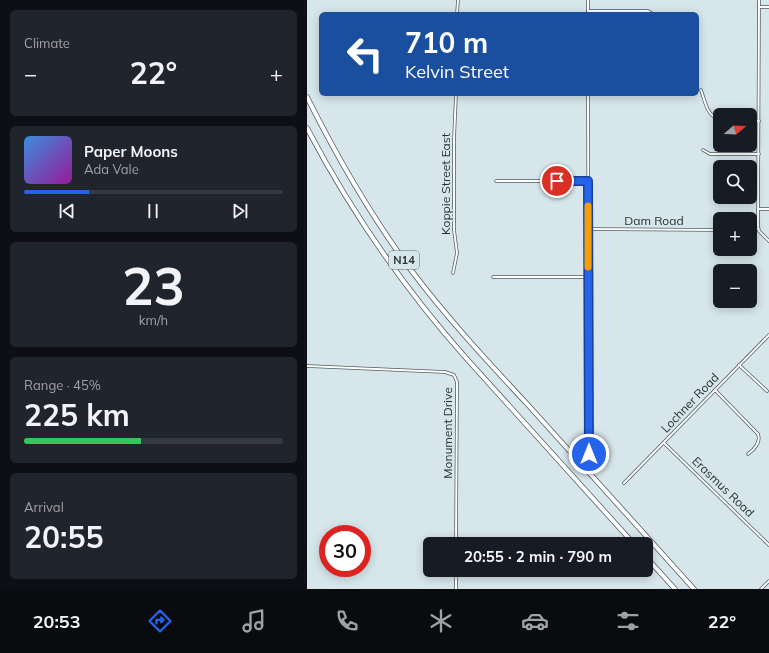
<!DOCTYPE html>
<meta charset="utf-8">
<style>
body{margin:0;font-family:Mulish,sans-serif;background:#20242c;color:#f1f3f6;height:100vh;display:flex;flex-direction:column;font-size:15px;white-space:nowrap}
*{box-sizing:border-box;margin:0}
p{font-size:13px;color:#9ea1a6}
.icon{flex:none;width:22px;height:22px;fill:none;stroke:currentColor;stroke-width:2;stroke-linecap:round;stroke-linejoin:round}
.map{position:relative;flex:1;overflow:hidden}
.panel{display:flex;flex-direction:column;gap:10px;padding:10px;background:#0d0f14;width:307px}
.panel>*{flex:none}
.top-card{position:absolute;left:12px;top:12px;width:380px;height:84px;border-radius:6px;box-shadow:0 2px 10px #0003;background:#1a4fa0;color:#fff;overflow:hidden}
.needle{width:26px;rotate:71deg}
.buttons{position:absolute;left:406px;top:108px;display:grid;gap:8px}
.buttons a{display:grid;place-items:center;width:44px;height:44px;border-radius:6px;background:#171b24;box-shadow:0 2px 10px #0003;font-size:20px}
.speed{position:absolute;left:12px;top:525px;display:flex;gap:8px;font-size:20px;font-weight:700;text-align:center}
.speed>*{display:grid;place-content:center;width:52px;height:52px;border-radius:50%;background:#171b24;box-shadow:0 2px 10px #0003;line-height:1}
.speed .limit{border:6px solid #d22;background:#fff;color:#111}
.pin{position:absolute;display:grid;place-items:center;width:34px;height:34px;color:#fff;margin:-17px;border:2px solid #fff;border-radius:50%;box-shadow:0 1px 4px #0007}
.me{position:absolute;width:44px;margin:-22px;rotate:0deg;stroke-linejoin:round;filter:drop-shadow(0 0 3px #0008)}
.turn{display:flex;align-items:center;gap:14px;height:84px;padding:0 20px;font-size:18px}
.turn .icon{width:52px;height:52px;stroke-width:2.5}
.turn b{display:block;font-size:28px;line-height:34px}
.big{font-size:30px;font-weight:700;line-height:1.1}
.panel .card{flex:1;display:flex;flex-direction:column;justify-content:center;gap:6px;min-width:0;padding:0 14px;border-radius:6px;background:#20242c}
.panel .dial{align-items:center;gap:0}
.dial b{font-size:52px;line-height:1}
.song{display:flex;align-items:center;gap:12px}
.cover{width:48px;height:48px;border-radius:6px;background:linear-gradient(135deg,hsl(210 70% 55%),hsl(300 70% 35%))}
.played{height:4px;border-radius:2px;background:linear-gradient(90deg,#2563eb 25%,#363941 25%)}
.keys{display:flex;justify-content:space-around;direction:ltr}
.heat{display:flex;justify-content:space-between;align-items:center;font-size:22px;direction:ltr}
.charge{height:6px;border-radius:3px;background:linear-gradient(90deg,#34c759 45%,#363941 0)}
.trip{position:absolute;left:116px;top:537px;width:230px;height:40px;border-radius:6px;background:#171b24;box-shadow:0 2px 10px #0003;font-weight:700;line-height:40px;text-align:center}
.menu{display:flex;height:64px;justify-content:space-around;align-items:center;background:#090b0e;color:#9ea1a6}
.menu .icon{width:28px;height:28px}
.menu .on{color:#2563eb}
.menu b{font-size:18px;color:#f1f3f6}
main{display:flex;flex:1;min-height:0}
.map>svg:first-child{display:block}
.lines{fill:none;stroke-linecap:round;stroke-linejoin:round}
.street-casing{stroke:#505d60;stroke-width:3.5}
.highway-casing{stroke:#505d60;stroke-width:5.5}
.street{stroke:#fff;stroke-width:2}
.highway{stroke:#fff;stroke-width:4}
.route-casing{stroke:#184099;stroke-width:10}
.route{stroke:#2563eb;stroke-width:7}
.slow{stroke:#f59e0b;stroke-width:7}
.labels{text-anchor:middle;stroke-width:4;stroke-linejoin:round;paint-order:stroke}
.shield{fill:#d6e6ea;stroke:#5d6668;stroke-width:1}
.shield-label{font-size:11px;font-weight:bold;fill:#292f30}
.street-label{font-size:12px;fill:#292f30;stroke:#d6e6ea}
</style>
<main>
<section class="panel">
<div class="card"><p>Climate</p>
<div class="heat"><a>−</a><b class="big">22°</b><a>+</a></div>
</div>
<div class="card">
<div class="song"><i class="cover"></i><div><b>Paper Moons</b><p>Ada Vale</p></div></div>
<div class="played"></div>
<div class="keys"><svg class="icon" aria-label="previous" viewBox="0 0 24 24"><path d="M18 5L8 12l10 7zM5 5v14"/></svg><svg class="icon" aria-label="pause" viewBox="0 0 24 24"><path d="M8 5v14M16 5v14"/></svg><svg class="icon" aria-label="next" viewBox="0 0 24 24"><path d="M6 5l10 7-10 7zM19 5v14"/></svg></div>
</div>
<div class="card dial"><b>23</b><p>km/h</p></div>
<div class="card"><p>Range · 45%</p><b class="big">225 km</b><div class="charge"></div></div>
<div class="card"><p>Arrival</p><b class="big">20:55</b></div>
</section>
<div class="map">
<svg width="462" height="589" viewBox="0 0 462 589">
<rect width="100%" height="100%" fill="#d6e6ea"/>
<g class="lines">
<defs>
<g id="street">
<polyline points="281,0 281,14"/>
<polyline points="452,0 451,226 452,231 462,241"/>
<polyline points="452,7 462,7"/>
<polyline points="281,11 341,11 346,14"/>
<polyline points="150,14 151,0"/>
<path d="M394 90C398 101 400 117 413 119"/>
<path d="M281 94C281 214 281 334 282 454"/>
<polyline points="443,121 452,121"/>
<polyline points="396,150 403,154 452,154"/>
<polyline points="189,181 281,181"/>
<polyline points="451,209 462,209"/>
<polyline points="281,229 413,230"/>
<polyline points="443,229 451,229"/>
<polyline points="146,273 150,253 147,230 147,139 149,94"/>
<polyline points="186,277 281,277"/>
<polyline points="432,365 460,391"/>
<polyline points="0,366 138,372 147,375 150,382 149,544"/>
<path d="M408 390 451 434C454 442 447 450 441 454"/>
<polyline points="357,443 462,545"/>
<polyline points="317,483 462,335"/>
<polyline points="149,589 149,570"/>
<polyline points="454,589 462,581"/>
</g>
<g id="highway">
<path d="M0 97C30 157 64 216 104 270 140 318 181 362 222 406 277 467 332 528 387 589"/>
<path d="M0 128C44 212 96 287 159 358L327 544"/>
<polyline points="339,557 368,589"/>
</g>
</defs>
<use href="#street" class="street-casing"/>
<use href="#highway" class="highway-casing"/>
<use href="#street" class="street"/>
<use href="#highway" class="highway"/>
</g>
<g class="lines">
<defs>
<polyline id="route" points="250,181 281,181 282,454"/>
</defs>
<use href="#route" class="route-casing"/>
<use href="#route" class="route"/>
<polyline class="slow" points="281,206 281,267"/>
</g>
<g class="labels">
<rect class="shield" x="82" y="251" width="30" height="18" rx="3"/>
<g class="shield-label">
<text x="97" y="264">N14</text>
</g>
<g class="street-label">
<text transform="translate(139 184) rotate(-90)" y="4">Koppie Street East</text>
<text x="347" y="225">Dam Road</text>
<text transform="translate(383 403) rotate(-46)" y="4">Lochner Road</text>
<text transform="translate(141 433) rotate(-90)" y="4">Monument Drive</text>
<text transform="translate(416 487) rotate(44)" y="4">Erasmus Road</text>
</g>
</g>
</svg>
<div class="buttons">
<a><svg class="needle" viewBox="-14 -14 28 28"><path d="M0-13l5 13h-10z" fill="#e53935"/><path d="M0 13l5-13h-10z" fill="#9ea1a6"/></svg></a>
<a><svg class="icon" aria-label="search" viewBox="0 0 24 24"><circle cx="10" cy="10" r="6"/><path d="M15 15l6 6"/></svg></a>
<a>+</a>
<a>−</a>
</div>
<div class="speed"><div class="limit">30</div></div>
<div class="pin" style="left:250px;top:181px;background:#d93025"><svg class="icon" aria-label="arrive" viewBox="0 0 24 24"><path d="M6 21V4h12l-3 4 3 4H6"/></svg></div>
<svg class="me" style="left:282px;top:454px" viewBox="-20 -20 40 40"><circle r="17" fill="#2563eb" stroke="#fff" stroke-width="3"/><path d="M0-11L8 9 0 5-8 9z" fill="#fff"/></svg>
<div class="trip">20:55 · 2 min · 790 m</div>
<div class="top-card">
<div class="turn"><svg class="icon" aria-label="left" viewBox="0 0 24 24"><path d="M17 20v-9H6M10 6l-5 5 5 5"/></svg><div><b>710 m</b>Kelvin Street</div></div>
</div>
</div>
</main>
<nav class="menu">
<b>20:53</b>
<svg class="icon on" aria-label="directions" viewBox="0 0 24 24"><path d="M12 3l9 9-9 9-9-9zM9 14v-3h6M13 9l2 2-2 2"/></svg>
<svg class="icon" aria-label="music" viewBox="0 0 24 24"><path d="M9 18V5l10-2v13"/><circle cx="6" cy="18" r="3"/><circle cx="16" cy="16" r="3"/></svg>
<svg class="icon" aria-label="phone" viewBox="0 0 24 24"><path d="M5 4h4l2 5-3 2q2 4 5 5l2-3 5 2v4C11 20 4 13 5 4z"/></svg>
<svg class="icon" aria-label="climate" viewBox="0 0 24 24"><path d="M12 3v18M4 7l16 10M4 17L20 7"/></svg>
<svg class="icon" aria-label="car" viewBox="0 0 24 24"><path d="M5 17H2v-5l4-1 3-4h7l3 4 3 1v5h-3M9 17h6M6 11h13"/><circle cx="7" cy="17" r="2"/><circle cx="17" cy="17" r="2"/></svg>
<svg class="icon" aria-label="filters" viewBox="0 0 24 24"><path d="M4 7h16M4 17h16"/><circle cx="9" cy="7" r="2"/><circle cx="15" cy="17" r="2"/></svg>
<b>22°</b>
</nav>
